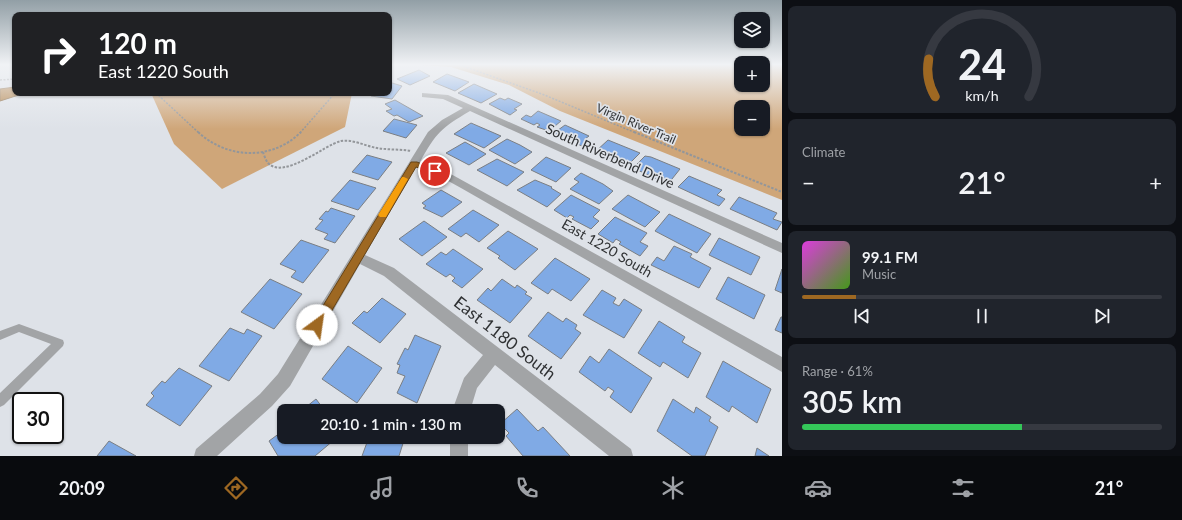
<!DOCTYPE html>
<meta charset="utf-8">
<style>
body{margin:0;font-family:Lato,sans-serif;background:#20242c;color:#f1f3f6;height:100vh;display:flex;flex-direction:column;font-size:15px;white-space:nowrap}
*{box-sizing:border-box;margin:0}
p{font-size:13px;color:#9ea1a6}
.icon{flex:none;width:22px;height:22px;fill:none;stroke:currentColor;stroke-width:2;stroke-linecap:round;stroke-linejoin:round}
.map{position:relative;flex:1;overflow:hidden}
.panel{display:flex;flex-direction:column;gap:6px;padding:6px;background:#0d0f14;width:400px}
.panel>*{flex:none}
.banner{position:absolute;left:12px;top:12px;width:380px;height:84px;border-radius:8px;box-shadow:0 1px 3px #0004;background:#202124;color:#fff;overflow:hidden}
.fabs{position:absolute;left:734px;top:12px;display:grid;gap:8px}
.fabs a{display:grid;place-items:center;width:36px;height:36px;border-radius:8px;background:#171b24;box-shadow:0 1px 3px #0004;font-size:20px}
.speed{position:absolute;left:12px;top:392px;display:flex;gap:8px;font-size:20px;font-weight:700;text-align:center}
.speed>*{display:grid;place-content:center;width:52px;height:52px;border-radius:50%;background:#171b24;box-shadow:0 1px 3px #0004;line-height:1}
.speed .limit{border:2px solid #111;border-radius:6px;background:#fff;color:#111}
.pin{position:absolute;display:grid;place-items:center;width:34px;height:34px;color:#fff;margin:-17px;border:2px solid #fff;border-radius:50%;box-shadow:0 1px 4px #0007}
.me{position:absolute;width:44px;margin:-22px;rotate:31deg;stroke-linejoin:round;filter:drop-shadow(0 0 3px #0008)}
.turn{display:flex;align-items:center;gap:14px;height:84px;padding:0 20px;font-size:18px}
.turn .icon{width:52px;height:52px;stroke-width:2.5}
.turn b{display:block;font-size:28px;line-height:34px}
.big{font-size:30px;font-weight:600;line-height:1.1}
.panel .card{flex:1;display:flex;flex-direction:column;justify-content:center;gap:6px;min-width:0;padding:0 14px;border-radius:8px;background:#20242c}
.panel .dial{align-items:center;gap:0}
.dial svg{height:104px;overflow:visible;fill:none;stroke:#363941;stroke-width:7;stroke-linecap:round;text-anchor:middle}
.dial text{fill:#f1f3f6;stroke:none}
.song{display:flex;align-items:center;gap:12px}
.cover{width:48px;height:48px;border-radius:6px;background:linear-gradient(135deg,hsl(300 70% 55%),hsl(100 70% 35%))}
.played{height:4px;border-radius:2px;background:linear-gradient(90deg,#9e6822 15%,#363941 15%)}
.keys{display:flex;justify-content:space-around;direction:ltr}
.heat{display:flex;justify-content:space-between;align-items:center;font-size:22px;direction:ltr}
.charge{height:6px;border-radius:3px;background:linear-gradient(90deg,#34c759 61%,#363941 0)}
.trip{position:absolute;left:277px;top:404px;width:228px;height:40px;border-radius:8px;background:#171b24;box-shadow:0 1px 3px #0004;font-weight:600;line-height:40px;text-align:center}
.tabs{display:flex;height:64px;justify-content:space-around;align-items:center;background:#090b0e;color:#9ea1a6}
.tabs .icon{width:28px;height:28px}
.tabs .selected{color:#9e6822}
.tabs b{font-size:18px;color:#f1f3f6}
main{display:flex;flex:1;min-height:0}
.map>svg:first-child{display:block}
.green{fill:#cfa679;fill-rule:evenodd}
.water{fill:#b17f44;stroke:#8a683f}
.building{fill:#80aae5;stroke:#7a7e83}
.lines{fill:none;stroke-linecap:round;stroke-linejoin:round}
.path-far1{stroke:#93969a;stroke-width:1.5;stroke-dasharray:2 1.5;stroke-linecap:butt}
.path{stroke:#93969a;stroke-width:2;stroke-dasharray:2.5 1.5;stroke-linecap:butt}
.lane{fill:#a2a4a6;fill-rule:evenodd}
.street{fill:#a2a4a6;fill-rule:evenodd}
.route{fill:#9e6822;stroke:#674416}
.slow{fill:#f59e0b}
.labels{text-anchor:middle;stroke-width:3.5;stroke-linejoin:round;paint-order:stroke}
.far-street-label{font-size:12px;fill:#2f3133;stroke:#dee2e8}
.street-label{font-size:14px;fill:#2f3133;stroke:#dee2e8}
.near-street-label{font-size:17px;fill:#2f3133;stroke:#dee2e8}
</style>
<main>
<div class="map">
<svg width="782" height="456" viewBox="0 0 782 456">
<rect width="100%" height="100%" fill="#dee2e8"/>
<g class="green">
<path d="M421 65H741V85H763V65H782V200L560 111 509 85 451 67ZM741 107H763V129H741Z"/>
<polygon points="151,93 352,93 345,127 222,189 174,144"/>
</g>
<polygon class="water" points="15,87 15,93 25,93 0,101 0,89"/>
<g class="building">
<polygon points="419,70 430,76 410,85 397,79"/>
<polygon points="447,74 469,82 455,91 433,82"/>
<polygon points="389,82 402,86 392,99 371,96 373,93 389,93"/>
<polygon points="474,84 497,94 481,103 458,93"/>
<polygon points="500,98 505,100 508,98 522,104 514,109 517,110 510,115 489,104"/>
<polygon points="395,100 423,116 409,122 397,115 394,116 386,111 392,109 385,104"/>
<polygon points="538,111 561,121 549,131 537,127 540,125 537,123 534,125 521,119 526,115 531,117"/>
<polygon points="394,119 417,125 406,138 383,131"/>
<polygon points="471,123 501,136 484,148 454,134"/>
<polygon points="565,125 589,136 585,139 590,142 584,147 554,133"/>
<polygon points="507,139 520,145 532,152 515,164 489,150"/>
<polygon points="608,140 640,153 627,166 595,152"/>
<polygon points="465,142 486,154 469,165 446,153"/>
<polygon points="367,155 392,162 378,180 352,172"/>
<polygon points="645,156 651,157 680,169 668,184 633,168"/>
<polygon points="546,157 571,168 556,182 531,170"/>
<polygon points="497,159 524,172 507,186 477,170"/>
<polygon points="581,173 603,184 613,191 599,204 570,189 579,182 574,179"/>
<polygon points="689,176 722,190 717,195 725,199 719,206 678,187"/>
<polygon points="350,180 376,188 358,210 331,201"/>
<polygon points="535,180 552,187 551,188 561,194 547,207 517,190"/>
<polygon points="441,190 462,202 442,217 423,208 426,206 422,203"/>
<polygon points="571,195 600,210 593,217 599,221 591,229 572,219 574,217 570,215 567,218 554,210"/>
<polygon points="628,195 660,212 645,227 612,209"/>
<polygon points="739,197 777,213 773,219 782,222 777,230 730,209"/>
<polygon points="331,208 355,216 335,243 324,239 328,234 315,229 323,220 319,219 326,211 328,212"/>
<polygon points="473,210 499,225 479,242 466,233 461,237 448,229"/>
<polygon points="669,214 711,234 697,253 655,231"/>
<polygon points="615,217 647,233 640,242 648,246 640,256 619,244 621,242 616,239 613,243 598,234"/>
<polygon points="424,221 447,237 422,256 399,239"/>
<polygon points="508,231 538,249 515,270 498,258 500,256 487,248"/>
<polygon points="719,238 760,257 751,275 709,255"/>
<polygon points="301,240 329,250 303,283 291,277 296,271 280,264"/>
<polygon points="674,246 692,254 690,257 711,268 699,288 651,265 657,257 664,261"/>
<polygon points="453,249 483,269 462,288 452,281 455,278 450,274 446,277 426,264 441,252 446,255"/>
<polygon points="555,258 590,279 571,301 552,289 548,294 531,283"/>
<polygon points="782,269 782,293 775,290"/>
<polygon points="728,277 765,295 754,319 716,299"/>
<polygon points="270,279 302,294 274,329 241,312"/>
<polygon points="502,279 515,288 517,285 527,292 525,294 532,298 510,323 477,300 488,288 491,291"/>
<polygon points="602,290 616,298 613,303 619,306 624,299 642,310 624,338 583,315"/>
<polygon points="382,298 406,314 380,343 352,323 364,311 367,313"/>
<polygon points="548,312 563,322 566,318 577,325 575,329 581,333 561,359 528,336"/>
<polygon points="781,317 782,317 782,333 775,330"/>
<polygon points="659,321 685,337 682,342 701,353 688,378 663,362 660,367 638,353"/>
<polygon points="230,328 244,334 247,329 262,336 229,381 199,366"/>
<polygon points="415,335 441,346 417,403 397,393 405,376 397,373 400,365 397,364 405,348 408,350"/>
<polygon points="348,346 382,368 357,403 322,379"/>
<polygon points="609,349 652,378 631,413 610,397 614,391 608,387 605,391 579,372 590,356 599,363"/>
<polygon points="723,361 771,389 757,423 732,406 729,412 706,397"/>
<polygon points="179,368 212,386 180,426 146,405 154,396 151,393 162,381 165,383"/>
<polygon points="316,399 325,411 301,411"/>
<polygon points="673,399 694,413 696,407 711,417 709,421 718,427 705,456 692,456 657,431"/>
<polygon points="517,409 538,431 543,427 570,456 523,456 506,436 509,433 500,424"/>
<polygon points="284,430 284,437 332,437 334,440 315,456 278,456 269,441"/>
<polygon points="369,437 405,437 399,456 362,456"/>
<polygon points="109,441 136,456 97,456"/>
<polygon points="757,448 769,456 755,456"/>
</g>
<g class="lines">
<g class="path-far1">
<polyline points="460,65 542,94 636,133"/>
<polyline points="0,80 15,79"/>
<polyline points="156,93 199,133"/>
<polyline points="300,133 335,93"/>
</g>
<g class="path">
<path d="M198 132C227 159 272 161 301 132"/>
<polyline points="634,132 782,192"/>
<path d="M263 152C264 155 266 161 268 163 284 180 324 145 341 141 353 139 365 146 377 148 388 150 400 149 411 151"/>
</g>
<polygon class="lane" points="19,324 63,340 64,343 63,346 4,405 0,407 0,393 51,344 19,332 0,340 0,331"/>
<g class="street">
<path d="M422 93 448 95 782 243V253L470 111C441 128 436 133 420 162L449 173 782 357V372L461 188 441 177 416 167 365 255 394 268 631 449 633 456H609L495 365 477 388 470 411H452L464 378 483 355 384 276 360 264 290 386 272 406 217 456H194L196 449 260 394 278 374 428 132 442 120 463 108 443 99 422 97Z"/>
<rect x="450" y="437" width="18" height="19"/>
</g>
</g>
<linearGradient id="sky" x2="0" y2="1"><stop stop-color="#929fa6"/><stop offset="0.5" stop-color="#f0f2f5"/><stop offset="1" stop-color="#f0f2f5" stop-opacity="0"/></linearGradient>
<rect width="782" height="129" fill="url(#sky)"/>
<polygon class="route" points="411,162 417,162 439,171 435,174 416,167 321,329 317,330 313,329 311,325 313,322"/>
<polygon class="slow" points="402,177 404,177 408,179 386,217 380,217 378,215"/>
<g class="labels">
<g class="far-street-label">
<text transform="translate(636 124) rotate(23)" y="4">Virgin River Trail</text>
</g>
<g class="street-label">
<text transform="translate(610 156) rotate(24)" y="5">South Riverbend Drive</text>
<text transform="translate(607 248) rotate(30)" y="5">East 1220 South</text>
</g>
<g class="near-street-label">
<text transform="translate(505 338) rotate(38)" y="6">East 1180 South</text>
</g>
</g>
</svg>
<div class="fabs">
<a><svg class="icon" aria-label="layers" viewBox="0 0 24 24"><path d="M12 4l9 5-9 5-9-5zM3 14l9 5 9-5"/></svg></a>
<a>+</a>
<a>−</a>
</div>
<div class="speed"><div class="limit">30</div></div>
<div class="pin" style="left:435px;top:171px;background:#d93025"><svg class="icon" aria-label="arrive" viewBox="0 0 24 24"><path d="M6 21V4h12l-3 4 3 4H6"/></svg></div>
<svg class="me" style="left:317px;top:325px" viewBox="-20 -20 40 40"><circle r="19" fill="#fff"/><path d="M0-13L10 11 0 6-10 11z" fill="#9e6822"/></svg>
<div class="trip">20:10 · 1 min · 130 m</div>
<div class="banner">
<div class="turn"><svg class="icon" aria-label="right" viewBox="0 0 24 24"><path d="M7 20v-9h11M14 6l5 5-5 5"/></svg><div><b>120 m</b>East 1220 South</div></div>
</div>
</div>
<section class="panel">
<div class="card dial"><svg viewBox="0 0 100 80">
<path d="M14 69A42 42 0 1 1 86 69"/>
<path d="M14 69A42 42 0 0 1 9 40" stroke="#9e6822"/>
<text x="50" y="56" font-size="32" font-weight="700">24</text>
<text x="50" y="72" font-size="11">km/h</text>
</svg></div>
<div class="card"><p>Climate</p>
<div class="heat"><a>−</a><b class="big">21°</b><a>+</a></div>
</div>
<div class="card">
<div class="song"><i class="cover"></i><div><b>99.1 FM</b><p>Music</p></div></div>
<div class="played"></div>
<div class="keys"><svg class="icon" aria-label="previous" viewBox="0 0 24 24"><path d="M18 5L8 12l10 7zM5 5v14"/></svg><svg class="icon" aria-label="pause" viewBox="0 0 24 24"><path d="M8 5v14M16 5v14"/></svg><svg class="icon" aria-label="next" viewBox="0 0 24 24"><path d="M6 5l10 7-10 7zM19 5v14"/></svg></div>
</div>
<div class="card"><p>Range · 61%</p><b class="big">305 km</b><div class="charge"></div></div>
</section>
</main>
<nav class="tabs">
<b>20:09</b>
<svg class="icon selected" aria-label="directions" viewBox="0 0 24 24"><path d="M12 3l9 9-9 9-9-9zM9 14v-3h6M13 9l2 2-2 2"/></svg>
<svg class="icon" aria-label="music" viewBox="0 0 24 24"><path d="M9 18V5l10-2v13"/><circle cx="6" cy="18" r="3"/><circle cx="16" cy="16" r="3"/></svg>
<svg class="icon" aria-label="phone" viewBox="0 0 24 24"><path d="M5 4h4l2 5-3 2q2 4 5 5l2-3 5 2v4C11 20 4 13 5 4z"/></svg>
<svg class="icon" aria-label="climate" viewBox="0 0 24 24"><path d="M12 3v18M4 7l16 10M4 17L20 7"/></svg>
<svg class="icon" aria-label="car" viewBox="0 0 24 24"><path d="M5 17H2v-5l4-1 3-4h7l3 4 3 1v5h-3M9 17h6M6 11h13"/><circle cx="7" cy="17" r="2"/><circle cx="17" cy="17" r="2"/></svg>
<svg class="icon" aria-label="filters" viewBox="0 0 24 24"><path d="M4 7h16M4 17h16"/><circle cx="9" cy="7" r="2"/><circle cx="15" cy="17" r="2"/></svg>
<b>21°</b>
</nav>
